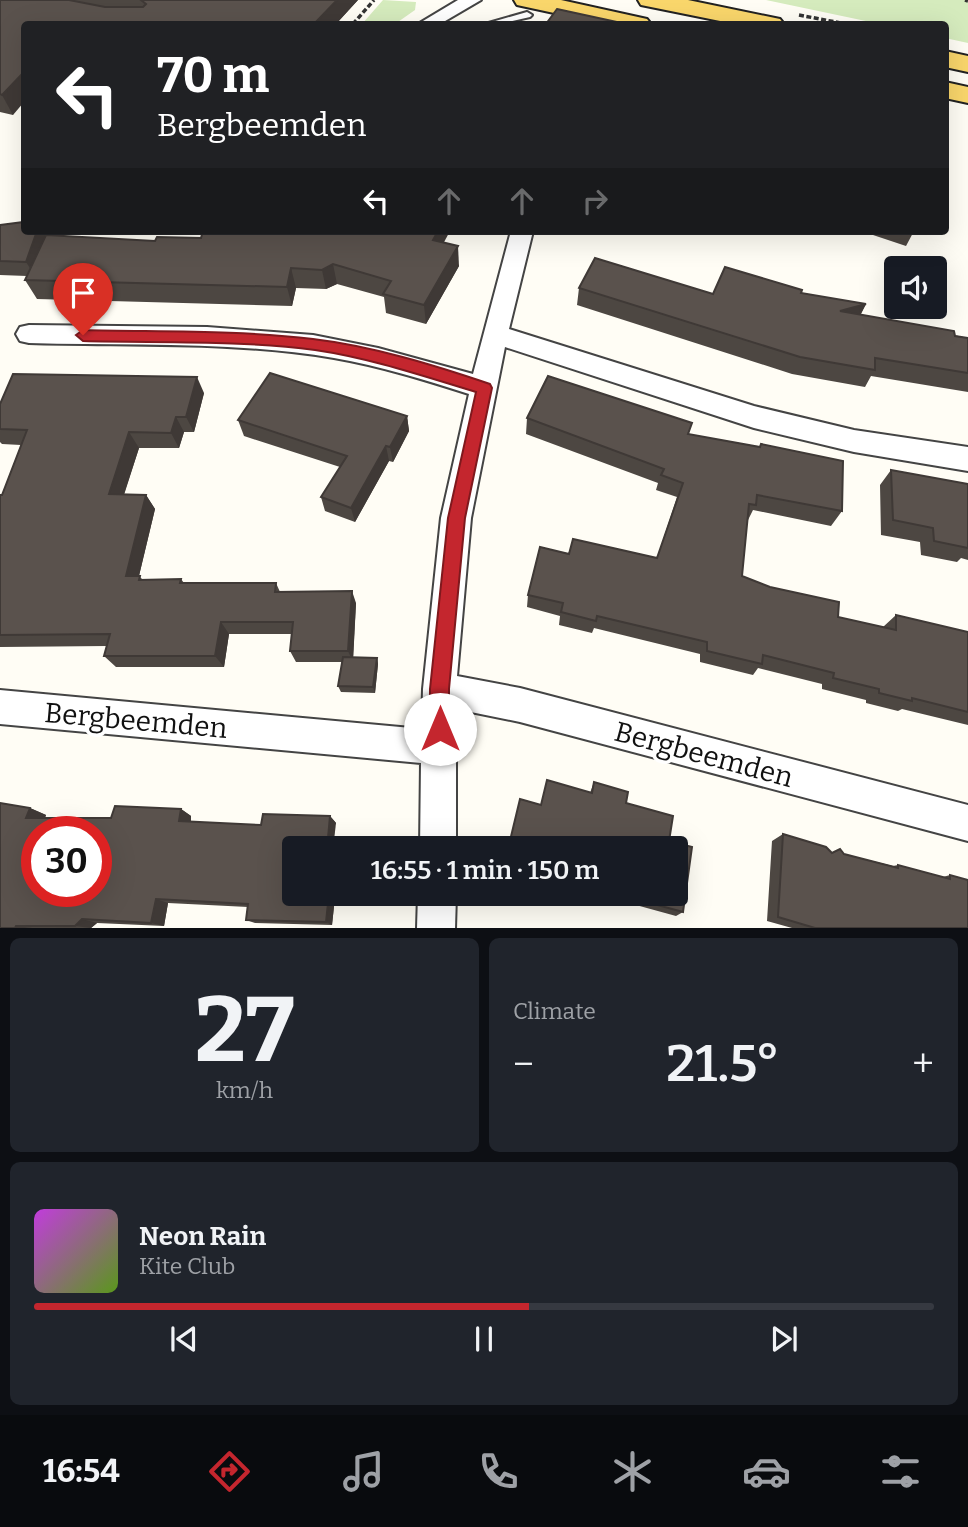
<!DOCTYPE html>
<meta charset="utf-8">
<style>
body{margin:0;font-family:Bitter,serif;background:#20242c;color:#f1f3f6;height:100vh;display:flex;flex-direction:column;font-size:26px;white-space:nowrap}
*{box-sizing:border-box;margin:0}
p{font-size:23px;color:#9ea1a6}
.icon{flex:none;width:38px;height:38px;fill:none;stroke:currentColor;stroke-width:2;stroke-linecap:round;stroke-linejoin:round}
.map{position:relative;height:928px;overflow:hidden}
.side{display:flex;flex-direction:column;gap:10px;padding:10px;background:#0d0f14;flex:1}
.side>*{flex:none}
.hud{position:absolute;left:21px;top:21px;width:928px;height:214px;border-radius:7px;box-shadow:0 7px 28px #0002;background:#202124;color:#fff;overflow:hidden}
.tools{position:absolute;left:884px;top:256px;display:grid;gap:14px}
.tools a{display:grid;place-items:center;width:63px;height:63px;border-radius:7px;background:#171b24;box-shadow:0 7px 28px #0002;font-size:35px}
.speed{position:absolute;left:21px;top:816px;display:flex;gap:14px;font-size:35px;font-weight:700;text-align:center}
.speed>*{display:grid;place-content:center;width:91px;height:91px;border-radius:50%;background:#171b24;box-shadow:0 7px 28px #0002;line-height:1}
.speed .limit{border:10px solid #d22;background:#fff;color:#111}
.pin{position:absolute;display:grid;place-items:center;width:60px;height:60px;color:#fff;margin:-72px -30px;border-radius:50% 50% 50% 0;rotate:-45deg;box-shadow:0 0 7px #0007}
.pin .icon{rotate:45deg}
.me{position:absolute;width:77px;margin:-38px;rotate:0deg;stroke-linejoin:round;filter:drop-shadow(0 0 5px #0008)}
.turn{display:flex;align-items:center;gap:24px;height:147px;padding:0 21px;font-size:32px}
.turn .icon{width:91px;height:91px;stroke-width:2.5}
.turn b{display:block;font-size:49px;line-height:60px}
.lanes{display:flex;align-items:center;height:66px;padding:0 21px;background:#0003;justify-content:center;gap:35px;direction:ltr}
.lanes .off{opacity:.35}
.big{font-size:52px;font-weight:600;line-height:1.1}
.side .tile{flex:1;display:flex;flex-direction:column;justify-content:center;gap:10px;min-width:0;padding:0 24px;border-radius:10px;background:#20242c}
.side .dial{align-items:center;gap:0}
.dial b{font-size:91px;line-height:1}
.song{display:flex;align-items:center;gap:21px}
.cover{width:84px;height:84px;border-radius:10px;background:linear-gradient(135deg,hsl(290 70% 55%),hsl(90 70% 35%))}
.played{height:7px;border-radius:4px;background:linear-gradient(90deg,#c4262e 55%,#363941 55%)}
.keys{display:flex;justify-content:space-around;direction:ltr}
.heat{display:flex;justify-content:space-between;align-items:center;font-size:38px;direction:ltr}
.side .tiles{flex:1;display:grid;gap:10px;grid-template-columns:1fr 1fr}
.tile:last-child{grid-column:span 2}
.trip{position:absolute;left:282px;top:836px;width:406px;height:70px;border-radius:7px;background:#171b24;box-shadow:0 7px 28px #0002;font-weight:600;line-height:70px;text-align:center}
.tab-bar{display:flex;height:112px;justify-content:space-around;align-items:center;background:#090b0e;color:#9ea1a6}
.tab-bar .icon{width:49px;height:49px}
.tab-bar .selected{color:#c4262e}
.tab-bar b{font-size:32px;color:#f1f3f6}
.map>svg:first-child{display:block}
.green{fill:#d5ebbd}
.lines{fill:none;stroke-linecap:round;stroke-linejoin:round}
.lane-casing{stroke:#444;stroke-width:4}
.street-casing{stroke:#444;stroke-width:4}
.primary-casing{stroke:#222;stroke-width:4}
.path{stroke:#333;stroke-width:3.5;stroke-dasharray:5 2.5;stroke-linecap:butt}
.lane{fill:#fff;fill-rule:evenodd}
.street{fill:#fff;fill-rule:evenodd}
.primary{fill:#f9d66b;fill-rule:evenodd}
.wall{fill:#4d4742}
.shaded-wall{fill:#3f3936}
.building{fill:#5a524d;stroke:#3f3936;stroke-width:2;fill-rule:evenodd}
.route{fill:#c4262e;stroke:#7f191e;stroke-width:2}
.labels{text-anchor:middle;stroke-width:7;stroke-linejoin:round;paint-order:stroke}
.near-street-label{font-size:28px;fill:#111;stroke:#fff}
</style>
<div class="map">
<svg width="968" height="929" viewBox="0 0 968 929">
<rect width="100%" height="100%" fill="#fffdf5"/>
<g class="green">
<polygon points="383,0 416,2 415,10 395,24 362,24"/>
<polygon points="766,0 968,0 968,43 945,38 945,24 880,24"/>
</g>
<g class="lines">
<defs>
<polygon id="lane" points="527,12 532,15 530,17 499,24 485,24"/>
<g id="street">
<polygon points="458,0 481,0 440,24 418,24"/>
<path d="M511 231H533L509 329 754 406 854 430 968 447V471L854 452 754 428 505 347 471 518 457 676 520 688 968 805V841L520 722 456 709V849H420L421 763 0 724V690L422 729 423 689 441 518 469 394C425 380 380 366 334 358 234 341 130 346 29 343L20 341 16 334 20 327 29 325 207 327 313 335 378 348 473 374Z"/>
<polygon points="418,894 456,894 455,929 417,929"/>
</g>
<g id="primary">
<polygon points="514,0 561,0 647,19 651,24 605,24 517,5"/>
<polygon points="638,0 688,0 780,19 784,24 735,24 641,5"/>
<polygon points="945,51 968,56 968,72 945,67"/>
<polygon points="945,82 968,87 968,103 945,98"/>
</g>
</defs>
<use href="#lane" class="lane-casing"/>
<use href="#street" class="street-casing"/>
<use href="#primary" class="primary-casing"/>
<g class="path">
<polyline points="965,0 968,1"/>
<polyline points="799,15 846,24"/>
<polyline points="353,24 374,0"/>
</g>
<use href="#lane" class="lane"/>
<use href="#street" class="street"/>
<use href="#primary" class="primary"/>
</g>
<g class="wall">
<polygon points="0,0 358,0 336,24 24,24 13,115 0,112"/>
<polygon points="0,225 24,231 47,231 50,235 155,241 444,242 459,266 426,324 386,313 384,297 337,284 326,289 296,288 292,306 37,299 25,280 27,276 0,275"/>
<polygon points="861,231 914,231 906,246"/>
<polygon points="579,288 713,294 801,293 866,304 860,315 968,338 968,392 871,376 865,387 792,374 577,305"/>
<polygon points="204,393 194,432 184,432 179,448 139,448 124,495 146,495 155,509 139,576 143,580 181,579 184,583 276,583 280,592 356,603 353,657 377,658 378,664 375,693 341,692 338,686 342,662 296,662 290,651 292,634 229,634 224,667 116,667 104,656 107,646 0,647 0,495 2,495 21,445 2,444 0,442 0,404"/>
<polygon points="407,416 409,431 393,462 389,461 355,522 325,511 321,497 340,467 244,436 238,420"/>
<polygon points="527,418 688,434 842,511 831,526 753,510 748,520 747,519 742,576 838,617 883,627 896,615 968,632 968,725 902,709 898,711 866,703 866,700 822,689 822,684 758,668 753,675 700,662 700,654 594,628 592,633 559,625 560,616 527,607 528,595 569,554 657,558 677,497 656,490 658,483 526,434"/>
<polygon points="891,470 968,484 968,560 961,558 957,562 921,555 920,542 881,535 880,485"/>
<polygon points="594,782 626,803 669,841 683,912 676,916 625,902 622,904 590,894 676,894 541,805 590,793"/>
<polygon points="30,808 46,815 45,818 111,818 181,809 191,816 191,822 261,825 330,816 336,823 294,894 332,894 335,897 332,925 255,923 246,920 248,907 168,903 164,926 97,923 91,928 0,928"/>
<polygon points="783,834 832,853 844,854 893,866 898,865 943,877 950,875 968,928 792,928 767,921 772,841"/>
</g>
<g class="shaded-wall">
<polygon points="337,0 358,0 336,24 314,24"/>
<polygon points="24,72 24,102 13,115 2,95"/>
<polygon points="37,231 47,231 50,235 35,276 26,262"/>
<polygon points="438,231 450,231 435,259 433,240"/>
<polygon points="458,246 459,266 426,324 424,305"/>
<polygon points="333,264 337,284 326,289 322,270"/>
<polygon points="291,268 296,288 292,306 287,287"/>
<polygon points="866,304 857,322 840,311"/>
<polygon points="197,377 204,393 194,432 186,417"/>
<polygon points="407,416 409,431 393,462 390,447"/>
<polygon points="176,417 184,432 179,448 171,433"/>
<polygon points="129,432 139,448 119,509 109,494"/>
<polygon points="386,446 389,461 355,522 351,508"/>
<polygon points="146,495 155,509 136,588 126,576"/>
<polygon points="352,591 356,603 353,662 348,651"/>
<polygon points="221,622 229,634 224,667 215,656"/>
<polygon points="377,658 378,664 375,693 373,687"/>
<polygon points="30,808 46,815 42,825 26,818"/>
<polygon points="181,809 191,816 190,828 179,821"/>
<polygon points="330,816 336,823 333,849 327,849"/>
<polygon points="328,894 332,894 335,897 332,925 326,922"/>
<polygon points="156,899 168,903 164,926 151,923"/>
<polygon points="82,919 97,923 91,928 75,926"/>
<polygon points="16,926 32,928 15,928"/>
</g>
<g class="building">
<polygon points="0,0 69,0 105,7 143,7 146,4 141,0 337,0 314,24 24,24 24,72 2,95 0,94"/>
<polygon points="557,9 626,24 546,24"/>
<polygon points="24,222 24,231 37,231 26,262 0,261 0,225"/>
<polygon points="203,231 438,231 433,240 458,246 424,305 383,294 391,281 333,264 322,270 291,268 287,287 25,280 46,235 155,241 157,237 201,238"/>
<polygon points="595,258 713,294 725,267 802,290 801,293 866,304 840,311 954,331 955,336 968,338 968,373 875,358 875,370 800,357 579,288"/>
<polygon points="270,373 407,416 390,447 386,446 351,508 321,497 347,456 238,420"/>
<polygon points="13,374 197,377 186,417 176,417 171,433 129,432 109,494 146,495 126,576 140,576 139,580 181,579 180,583 276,583 275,592 352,591 348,651 290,651 293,622 221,622 215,656 104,656 110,634 0,635 0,495 2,495 27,430 0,429 0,404"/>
<polygon points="548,376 692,423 688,434 760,447 761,444 843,461 842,511 757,495 756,505 749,504 742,576 770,587 839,602 838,617 896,630 896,615 968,632 968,712 912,698 912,701 879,693 879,689 833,678 834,673 763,655 762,664 707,651 707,642 597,616 596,621 561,612 563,603 528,595 540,547 569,554 573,539 657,558 683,483 661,475 664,469 527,418"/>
<polygon points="891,470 968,484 968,548 934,541 933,528 893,520"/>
<polygon points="343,657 377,658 373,687 338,686"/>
<polygon points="547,780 592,793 594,782 628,792 626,803 673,816 669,841 692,847 683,912 628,897 627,900 608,894 676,894 676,849 508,849 520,799 541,805"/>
<path d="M0 803 30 808 26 818H111L115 806 181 809 179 821 261 825 263 814 330 816 327 849H294V894H329L326 922 246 920 248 904 156 899 151 923 82 919 75 926H16L15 928H0ZM37 831H96V891H37Z"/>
<polygon points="783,834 826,847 832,853 840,849 844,854 898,868 898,865 950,879 950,875 968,880 968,928 815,928 778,917"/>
</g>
<path class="route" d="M83 330C160 332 238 330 313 339 372 346 434 365 490 384L492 388 465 518 449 689V729L446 735 440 738 433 735 430 729V689L448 518 476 392C423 376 370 358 315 350 239 340 160 343 83 341L76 335Z"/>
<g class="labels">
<g class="near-street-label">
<text transform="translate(136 720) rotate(5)" y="10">Bergbeemden</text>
<text transform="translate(704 754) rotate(15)" y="10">Bergbeemden</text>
</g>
</g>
</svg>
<div class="tools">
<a><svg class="icon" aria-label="sound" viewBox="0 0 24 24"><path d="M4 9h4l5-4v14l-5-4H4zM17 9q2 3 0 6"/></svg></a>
</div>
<div class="speed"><div class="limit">30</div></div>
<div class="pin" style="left:83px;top:335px;background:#d93025"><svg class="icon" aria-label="arrive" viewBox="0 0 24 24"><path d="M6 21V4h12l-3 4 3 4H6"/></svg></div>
<svg class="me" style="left:440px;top:729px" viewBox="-20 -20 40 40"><circle r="19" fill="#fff"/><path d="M0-13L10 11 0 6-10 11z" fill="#c4262e"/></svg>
<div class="trip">16:55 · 1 min · 150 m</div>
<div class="hud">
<div class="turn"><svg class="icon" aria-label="left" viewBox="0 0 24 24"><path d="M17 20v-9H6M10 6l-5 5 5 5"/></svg><div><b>70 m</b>Bergbeemden</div></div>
<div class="lanes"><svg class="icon" aria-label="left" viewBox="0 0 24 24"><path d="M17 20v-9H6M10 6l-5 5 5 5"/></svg><svg class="icon off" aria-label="ahead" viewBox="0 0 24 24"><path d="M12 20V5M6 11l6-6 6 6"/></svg><svg class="icon off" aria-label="ahead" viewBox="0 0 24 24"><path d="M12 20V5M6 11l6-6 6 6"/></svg><svg class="icon off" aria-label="right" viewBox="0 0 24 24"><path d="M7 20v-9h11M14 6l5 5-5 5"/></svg></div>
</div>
</div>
<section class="side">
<div class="tiles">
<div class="tile dial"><b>27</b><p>km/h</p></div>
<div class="tile"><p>Climate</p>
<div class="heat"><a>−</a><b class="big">21.5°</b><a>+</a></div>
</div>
<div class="tile">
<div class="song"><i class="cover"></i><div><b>Neon Rain</b><p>Kite Club</p></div></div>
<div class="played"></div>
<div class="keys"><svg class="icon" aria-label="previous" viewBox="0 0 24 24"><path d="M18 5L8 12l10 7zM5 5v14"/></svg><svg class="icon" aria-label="pause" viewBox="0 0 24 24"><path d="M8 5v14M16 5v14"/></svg><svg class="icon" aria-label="next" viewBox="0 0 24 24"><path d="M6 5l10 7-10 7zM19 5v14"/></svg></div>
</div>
</div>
</section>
<nav class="tab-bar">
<b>16:54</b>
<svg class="icon selected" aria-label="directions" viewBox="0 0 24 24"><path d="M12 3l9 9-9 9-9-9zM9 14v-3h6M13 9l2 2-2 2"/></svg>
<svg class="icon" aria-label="music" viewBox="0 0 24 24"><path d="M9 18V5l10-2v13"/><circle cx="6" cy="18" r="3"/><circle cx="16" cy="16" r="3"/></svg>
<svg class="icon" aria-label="phone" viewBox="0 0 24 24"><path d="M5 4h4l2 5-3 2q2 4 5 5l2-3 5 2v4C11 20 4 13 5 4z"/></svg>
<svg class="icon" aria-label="climate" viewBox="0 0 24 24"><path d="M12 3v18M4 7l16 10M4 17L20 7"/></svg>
<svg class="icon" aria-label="car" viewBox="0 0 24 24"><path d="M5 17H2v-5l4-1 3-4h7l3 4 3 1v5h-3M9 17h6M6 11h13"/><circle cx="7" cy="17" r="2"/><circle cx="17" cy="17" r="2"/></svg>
<svg class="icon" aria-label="filters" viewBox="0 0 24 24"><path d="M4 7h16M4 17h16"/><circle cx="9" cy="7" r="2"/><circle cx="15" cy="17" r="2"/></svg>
</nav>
